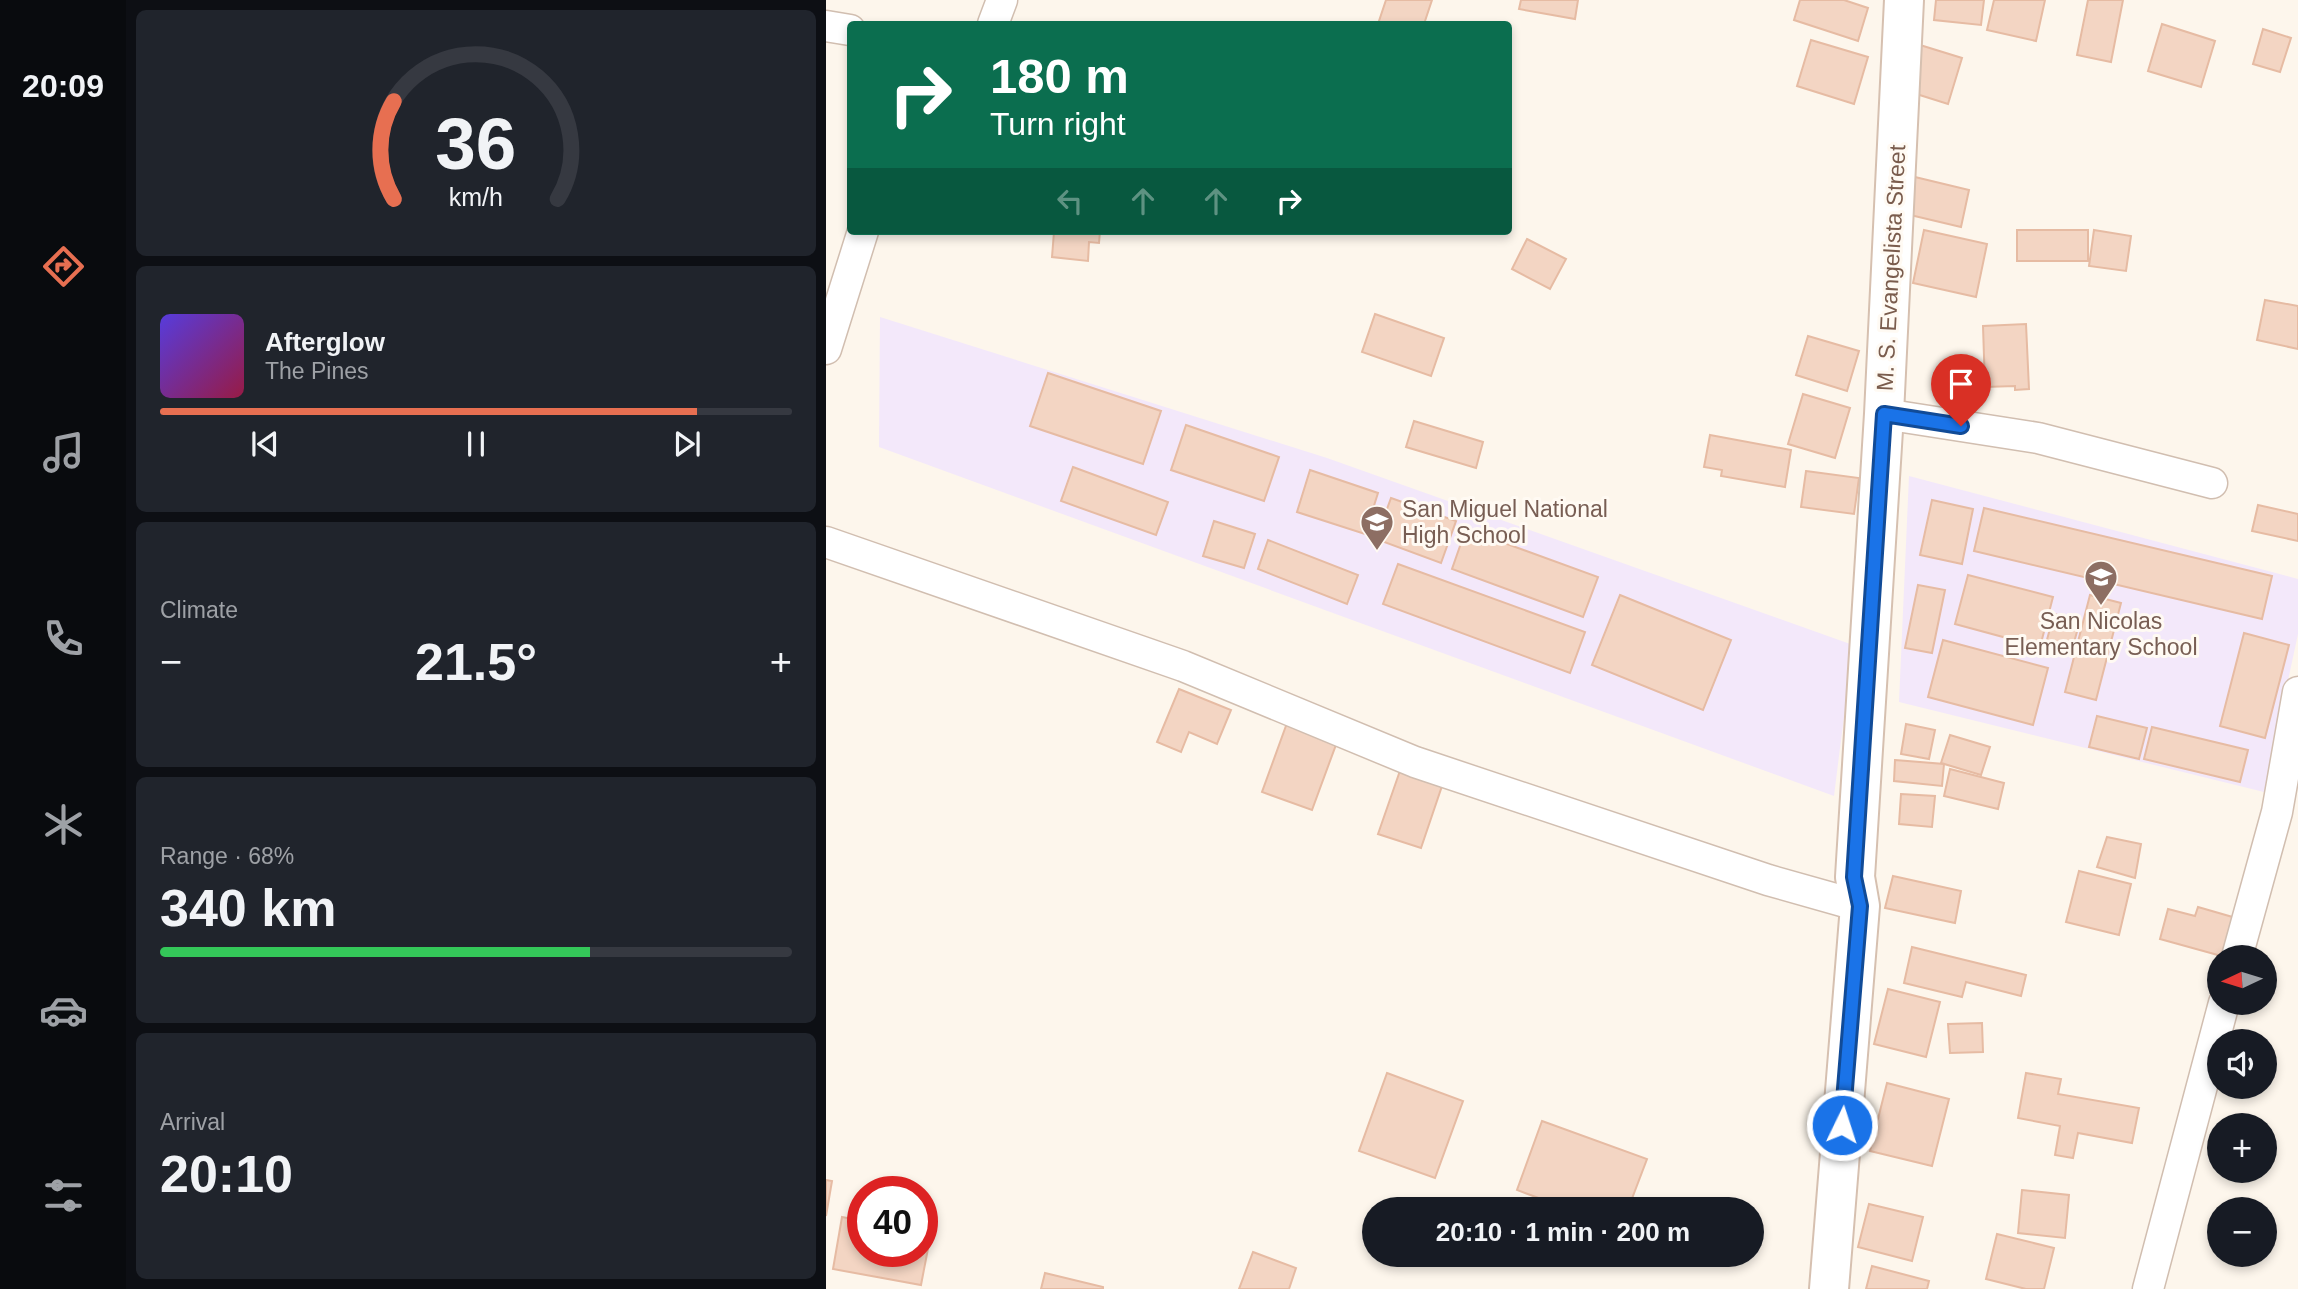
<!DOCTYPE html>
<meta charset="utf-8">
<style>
body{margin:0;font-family:Helvetica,sans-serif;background:#20242c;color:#f1f3f6;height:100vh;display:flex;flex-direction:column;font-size:26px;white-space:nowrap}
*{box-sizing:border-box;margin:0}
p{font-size:23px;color:#9ea1a6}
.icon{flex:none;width:38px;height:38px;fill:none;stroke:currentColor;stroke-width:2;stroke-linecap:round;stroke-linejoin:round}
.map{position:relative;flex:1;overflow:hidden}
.side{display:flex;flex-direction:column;gap:10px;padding:10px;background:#0d0f14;width:700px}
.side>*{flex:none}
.guide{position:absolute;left:21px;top:21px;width:665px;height:214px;border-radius:7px;box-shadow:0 4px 10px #0003;background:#0b6e4f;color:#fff;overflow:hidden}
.needle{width:46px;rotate:266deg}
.controls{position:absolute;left:1381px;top:945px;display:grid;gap:14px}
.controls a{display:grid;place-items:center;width:70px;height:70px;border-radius:50%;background:#171b24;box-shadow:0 4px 10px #0003;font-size:35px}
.speed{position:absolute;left:21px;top:1176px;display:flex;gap:14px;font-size:35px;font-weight:700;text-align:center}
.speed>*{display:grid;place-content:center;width:91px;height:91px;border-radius:50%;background:#171b24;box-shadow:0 4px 10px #0003;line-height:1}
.speed .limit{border:10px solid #d22;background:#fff;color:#111}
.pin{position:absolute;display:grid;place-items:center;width:60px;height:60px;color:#fff;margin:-72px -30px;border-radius:50% 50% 50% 0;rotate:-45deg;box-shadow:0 0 7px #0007}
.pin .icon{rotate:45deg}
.me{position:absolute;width:77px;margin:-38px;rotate:4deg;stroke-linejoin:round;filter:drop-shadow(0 0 5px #0008)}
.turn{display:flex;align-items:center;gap:24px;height:147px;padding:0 28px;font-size:32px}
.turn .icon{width:91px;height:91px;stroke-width:2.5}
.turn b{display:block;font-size:49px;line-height:60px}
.lanes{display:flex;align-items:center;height:66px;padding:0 28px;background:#0003;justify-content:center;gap:35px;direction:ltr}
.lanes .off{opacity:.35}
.big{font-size:52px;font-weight:800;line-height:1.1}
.side .tile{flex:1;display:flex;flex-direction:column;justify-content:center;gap:10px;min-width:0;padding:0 24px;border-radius:10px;background:#20242c}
.side .dial{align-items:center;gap:0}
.dial svg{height:182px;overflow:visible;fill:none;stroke:#363941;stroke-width:7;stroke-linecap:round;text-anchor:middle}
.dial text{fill:#f1f3f6;stroke:none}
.song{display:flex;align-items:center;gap:21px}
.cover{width:84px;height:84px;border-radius:10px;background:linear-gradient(135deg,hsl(250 70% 55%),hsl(340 70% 35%))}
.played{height:7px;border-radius:4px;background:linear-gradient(90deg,#e76f51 85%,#363941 85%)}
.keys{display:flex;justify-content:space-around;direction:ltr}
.heat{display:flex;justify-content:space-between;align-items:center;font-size:38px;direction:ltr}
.charge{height:10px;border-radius:5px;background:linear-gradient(90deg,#34c759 68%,#363941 0)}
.trip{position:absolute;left:536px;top:1197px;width:402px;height:70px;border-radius:35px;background:#171b24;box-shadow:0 4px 10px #0003;font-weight:800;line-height:70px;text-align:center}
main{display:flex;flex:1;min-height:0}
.tabs{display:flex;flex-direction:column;width:126px;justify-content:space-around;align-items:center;background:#090b0e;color:#9ea1a6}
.tabs .icon{width:49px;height:49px}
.tabs .selected{color:#e76f51}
.tabs b{font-size:32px;color:#f1f3f6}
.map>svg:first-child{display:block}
.education{fill:#f3e8fa}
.building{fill:#f3d5c3;stroke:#e6bba3;stroke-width:2}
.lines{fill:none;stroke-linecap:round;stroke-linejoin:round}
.street-casing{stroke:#d1beb0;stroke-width:33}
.secondary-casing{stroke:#d6c0b0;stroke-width:42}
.street{stroke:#fff;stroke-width:30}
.secondary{stroke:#fff;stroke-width:38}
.route-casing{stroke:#114b97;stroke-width:18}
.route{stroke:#1a73e8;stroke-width:12}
.labels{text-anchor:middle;stroke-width:6;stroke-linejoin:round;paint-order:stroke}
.street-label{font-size:23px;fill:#7a5c4d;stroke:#fffaf3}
.education-label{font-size:23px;fill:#785e54;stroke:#fffaf3;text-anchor:start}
</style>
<main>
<nav class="tabs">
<b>20:09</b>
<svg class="icon selected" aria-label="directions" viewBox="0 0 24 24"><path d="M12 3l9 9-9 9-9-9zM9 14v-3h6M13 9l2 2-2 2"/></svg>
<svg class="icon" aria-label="music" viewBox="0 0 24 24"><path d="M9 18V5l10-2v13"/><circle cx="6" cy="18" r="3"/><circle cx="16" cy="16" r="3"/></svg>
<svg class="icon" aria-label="phone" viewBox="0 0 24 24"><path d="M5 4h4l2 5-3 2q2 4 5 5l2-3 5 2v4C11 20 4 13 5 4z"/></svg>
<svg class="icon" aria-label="climate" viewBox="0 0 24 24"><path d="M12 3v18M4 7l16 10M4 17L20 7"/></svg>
<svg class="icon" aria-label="car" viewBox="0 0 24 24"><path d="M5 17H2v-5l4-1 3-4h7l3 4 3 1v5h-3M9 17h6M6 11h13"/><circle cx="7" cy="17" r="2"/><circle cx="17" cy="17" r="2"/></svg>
<svg class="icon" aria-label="filters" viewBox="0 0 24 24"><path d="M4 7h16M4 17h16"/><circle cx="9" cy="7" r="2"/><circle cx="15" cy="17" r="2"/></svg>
</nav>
<section class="side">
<div class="tile dial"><svg viewBox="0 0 100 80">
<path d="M14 69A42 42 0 1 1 86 69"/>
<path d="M14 69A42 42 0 0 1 14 26" stroke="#e76f51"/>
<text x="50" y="56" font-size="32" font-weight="700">36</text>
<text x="50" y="72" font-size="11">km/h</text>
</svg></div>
<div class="tile">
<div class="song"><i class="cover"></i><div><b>Afterglow</b><p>The Pines</p></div></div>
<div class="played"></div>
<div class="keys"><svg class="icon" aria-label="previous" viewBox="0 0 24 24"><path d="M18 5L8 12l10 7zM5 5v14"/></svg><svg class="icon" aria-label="pause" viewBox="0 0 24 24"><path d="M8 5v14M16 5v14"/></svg><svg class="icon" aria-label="next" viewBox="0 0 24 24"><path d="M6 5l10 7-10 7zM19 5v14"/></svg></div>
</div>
<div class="tile"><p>Climate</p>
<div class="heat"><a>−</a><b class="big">21.5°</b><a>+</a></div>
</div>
<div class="tile"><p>Range · 68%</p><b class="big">340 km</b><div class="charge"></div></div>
<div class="tile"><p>Arrival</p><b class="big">20:10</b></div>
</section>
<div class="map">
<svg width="1472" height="1289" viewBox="0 0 1472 1289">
<rect width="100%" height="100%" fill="#fdf6ec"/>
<g class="education">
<polygon points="54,317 501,458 1027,645 1008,796 53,447"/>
<polygon points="1083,476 1472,579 1472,634 1438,792 1073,702"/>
</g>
<g class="building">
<polygon points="560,0 606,0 598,24 552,24"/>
<polygon points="695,0 752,0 749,19 693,9"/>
<polygon points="974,0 1018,0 1042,8 1032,41 968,20"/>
<polygon points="1110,0 1158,0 1155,25 1108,20"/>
<polygon points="1168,0 1219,0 1210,41 1161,30"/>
<polygon points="1262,0 1297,0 1285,62 1251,55"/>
<polygon points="1336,24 1389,41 1375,87 1322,71"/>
<polygon points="1437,29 1465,38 1454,72 1427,64"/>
<polygon points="985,40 1042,57 1028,104 971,86"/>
<polygon points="1094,45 1136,58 1122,104 1081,91"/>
<polygon points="1089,177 1143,190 1135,227 1080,214"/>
<polygon points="1098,230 1161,244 1150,297 1087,283"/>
<rect x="1191" y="230" width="71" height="31"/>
<polygon points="1268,230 1305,236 1300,271 1263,266"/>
<polygon points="243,231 274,231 273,243 263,242 262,261 226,257 228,232"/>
<polygon points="701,239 740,259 724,289 686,269"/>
<polygon points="1439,300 1472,306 1472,349 1431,340"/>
<polygon points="549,314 618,338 605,376 536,352"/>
<polygon points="1200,324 1203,389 1189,390 1189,386 1159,387 1157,326"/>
<polygon points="982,336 1033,351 1021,391 970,375"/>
<polygon points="222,373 335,411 317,464 204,426"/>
<polygon points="977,394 1024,408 1009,458 962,444"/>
<polygon points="588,421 657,442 650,468 580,447"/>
<polygon points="360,425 453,457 438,501 345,470"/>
<polygon points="884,435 965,450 959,487 895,476 896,470 878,467"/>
<polygon points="247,467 342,502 330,535 235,501"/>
<polygon points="484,470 552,493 539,534 471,512"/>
<polygon points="980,471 1033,478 1028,514 975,507"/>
<polygon points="565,498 630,521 615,563 550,539"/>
<polygon points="1106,500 1147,509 1136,564 1094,555"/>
<polygon points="1432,505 1472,514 1472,541 1426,531"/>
<polygon points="1158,508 1446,576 1436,619 1148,551"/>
<polygon points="388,521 429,534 418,568 377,556"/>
<polygon points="640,529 772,577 757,617 626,569"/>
<polygon points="442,540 532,575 521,604 432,569"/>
<polygon points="572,564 759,632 744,673 557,604"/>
<polygon points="1142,575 1227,597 1214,647 1129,624"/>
<polygon points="1092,585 1119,590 1106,653 1079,648"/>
<polygon points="794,595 905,640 877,710 766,665"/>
<polygon points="1264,595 1295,603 1270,700 1239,692"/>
<polygon points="1228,614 1254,621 1245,653 1219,647"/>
<polygon points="1418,633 1463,645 1439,738 1394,726"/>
<polygon points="1117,640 1222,668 1207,725 1102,697"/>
<polygon points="353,689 405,710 391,744 363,732 355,752 331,742"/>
<polygon points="1271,716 1321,728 1313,759 1263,747"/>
<polygon points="461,723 511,742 486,810 436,792"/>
<polygon points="1080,724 1109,730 1103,759 1075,754"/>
<polygon points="1326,727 1422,750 1414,782 1318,759"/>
<polygon points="1124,735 1164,747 1155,775 1115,763"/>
<polygon points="1069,760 1118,764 1116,786 1068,781"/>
<polygon points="576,765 618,780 595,848 552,834"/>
<polygon points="1124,769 1178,783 1172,809 1118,796"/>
<polygon points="1075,794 1109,796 1106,827 1073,824"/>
<polygon points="1281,837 1315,844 1309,878 1271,867"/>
<polygon points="1253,871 1305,884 1293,935 1240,922"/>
<polygon points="1067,876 1135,891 1129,923 1059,908"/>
<polygon points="1372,907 1410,918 1399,957 1334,939 1342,909 1369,916"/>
<polygon points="1086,947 1200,975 1195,996 1140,982 1136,997 1078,983"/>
<polygon points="1062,989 1114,1002 1100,1057 1048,1044"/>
<polygon points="1156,1023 1157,1052 1124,1053 1122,1024"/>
<polygon points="561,1073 637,1101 609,1178 533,1151"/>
<polygon points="1200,1073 1235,1079 1232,1094 1313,1108 1306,1143 1252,1133 1247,1158 1229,1155 1234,1126 1192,1118"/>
<polygon points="1061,1083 1123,1099 1106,1166 1044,1151"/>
<polygon points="716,1121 821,1159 802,1209 742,1209 691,1190"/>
<polygon points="0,1180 6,1181 0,1216"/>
<polygon points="1196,1190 1243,1195 1239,1238 1192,1233"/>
<polygon points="1043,1204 1097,1217 1086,1261 1032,1247"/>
<polygon points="16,1217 37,1221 37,1251 96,1251 96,1232 105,1233 95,1285 7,1269"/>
<polygon points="1171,1234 1228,1248 1218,1289 1200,1289 1160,1279"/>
<polygon points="427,1252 470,1268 463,1289 413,1289"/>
<polygon points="1046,1266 1103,1281 1101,1289 1040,1289"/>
<polygon points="219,1273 277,1287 277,1289 215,1289"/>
</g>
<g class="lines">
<defs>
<g id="street">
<polyline points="167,24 176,0"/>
<polyline points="0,26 24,30"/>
<polyline points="0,349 37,231"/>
<polyline points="1058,414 1212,438 1386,483"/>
<polyline points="0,542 357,666 589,762 942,880 1034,906"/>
<polyline points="1411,957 1451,812 1472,692"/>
<polyline points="1322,1289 1398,1003"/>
</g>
<polyline id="secondary" points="1003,1289 1034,906 1029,877 1058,414 1078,0"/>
</defs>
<use href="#street" class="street-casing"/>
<use href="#secondary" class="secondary-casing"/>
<use href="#street" class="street"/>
<use href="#secondary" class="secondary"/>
</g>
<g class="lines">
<defs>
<polyline id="route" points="1016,1125 1034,906 1028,877 1058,414 1135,426"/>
</defs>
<use href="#route" class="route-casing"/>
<use href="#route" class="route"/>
</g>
<defs>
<symbol id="school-pin" viewBox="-11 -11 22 30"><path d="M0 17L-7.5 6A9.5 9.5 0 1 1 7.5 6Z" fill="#8d6e63" stroke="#fffaf3"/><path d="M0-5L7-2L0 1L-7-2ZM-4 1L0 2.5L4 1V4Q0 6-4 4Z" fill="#fff"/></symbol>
</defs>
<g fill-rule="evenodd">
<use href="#school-pin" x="532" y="503" width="38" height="52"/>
<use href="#school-pin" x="1256" y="558" width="38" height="52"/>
</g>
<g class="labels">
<g class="street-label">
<text transform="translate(1065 268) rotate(-87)" y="8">M. S. Evangelista Street</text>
</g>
<g class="education-label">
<text x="576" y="517">San Miguel National<tspan x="576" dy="26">High School</tspan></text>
<text x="1275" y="629" text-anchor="middle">San Nicolas<tspan x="1275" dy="26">Elementary School</tspan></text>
</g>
</g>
</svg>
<div class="controls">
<a><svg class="needle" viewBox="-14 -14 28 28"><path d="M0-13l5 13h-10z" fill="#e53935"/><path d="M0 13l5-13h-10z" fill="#9ea1a6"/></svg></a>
<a><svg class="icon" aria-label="sound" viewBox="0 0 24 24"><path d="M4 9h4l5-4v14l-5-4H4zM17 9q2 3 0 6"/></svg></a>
<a>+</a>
<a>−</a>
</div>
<div class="speed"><div class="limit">40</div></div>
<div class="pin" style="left:1135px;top:426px;background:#d93025"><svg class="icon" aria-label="arrive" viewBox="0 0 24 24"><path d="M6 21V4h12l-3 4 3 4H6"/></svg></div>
<svg class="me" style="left:1016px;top:1125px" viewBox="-20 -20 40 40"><circle r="17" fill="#1a73e8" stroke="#fff" stroke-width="3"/><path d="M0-11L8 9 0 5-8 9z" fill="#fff"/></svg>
<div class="trip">20:10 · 1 min · 200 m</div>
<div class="guide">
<div class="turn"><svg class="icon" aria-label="right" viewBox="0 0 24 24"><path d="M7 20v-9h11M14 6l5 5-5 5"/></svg><div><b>180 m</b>Turn right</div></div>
<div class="lanes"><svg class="icon off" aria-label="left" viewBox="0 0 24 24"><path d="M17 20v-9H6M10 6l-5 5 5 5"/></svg><svg class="icon off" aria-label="ahead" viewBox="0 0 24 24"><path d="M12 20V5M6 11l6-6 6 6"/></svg><svg class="icon off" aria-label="ahead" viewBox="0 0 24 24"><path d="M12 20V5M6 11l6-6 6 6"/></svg><svg class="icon" aria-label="right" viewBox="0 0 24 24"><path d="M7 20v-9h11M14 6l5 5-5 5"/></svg></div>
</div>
</div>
</main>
